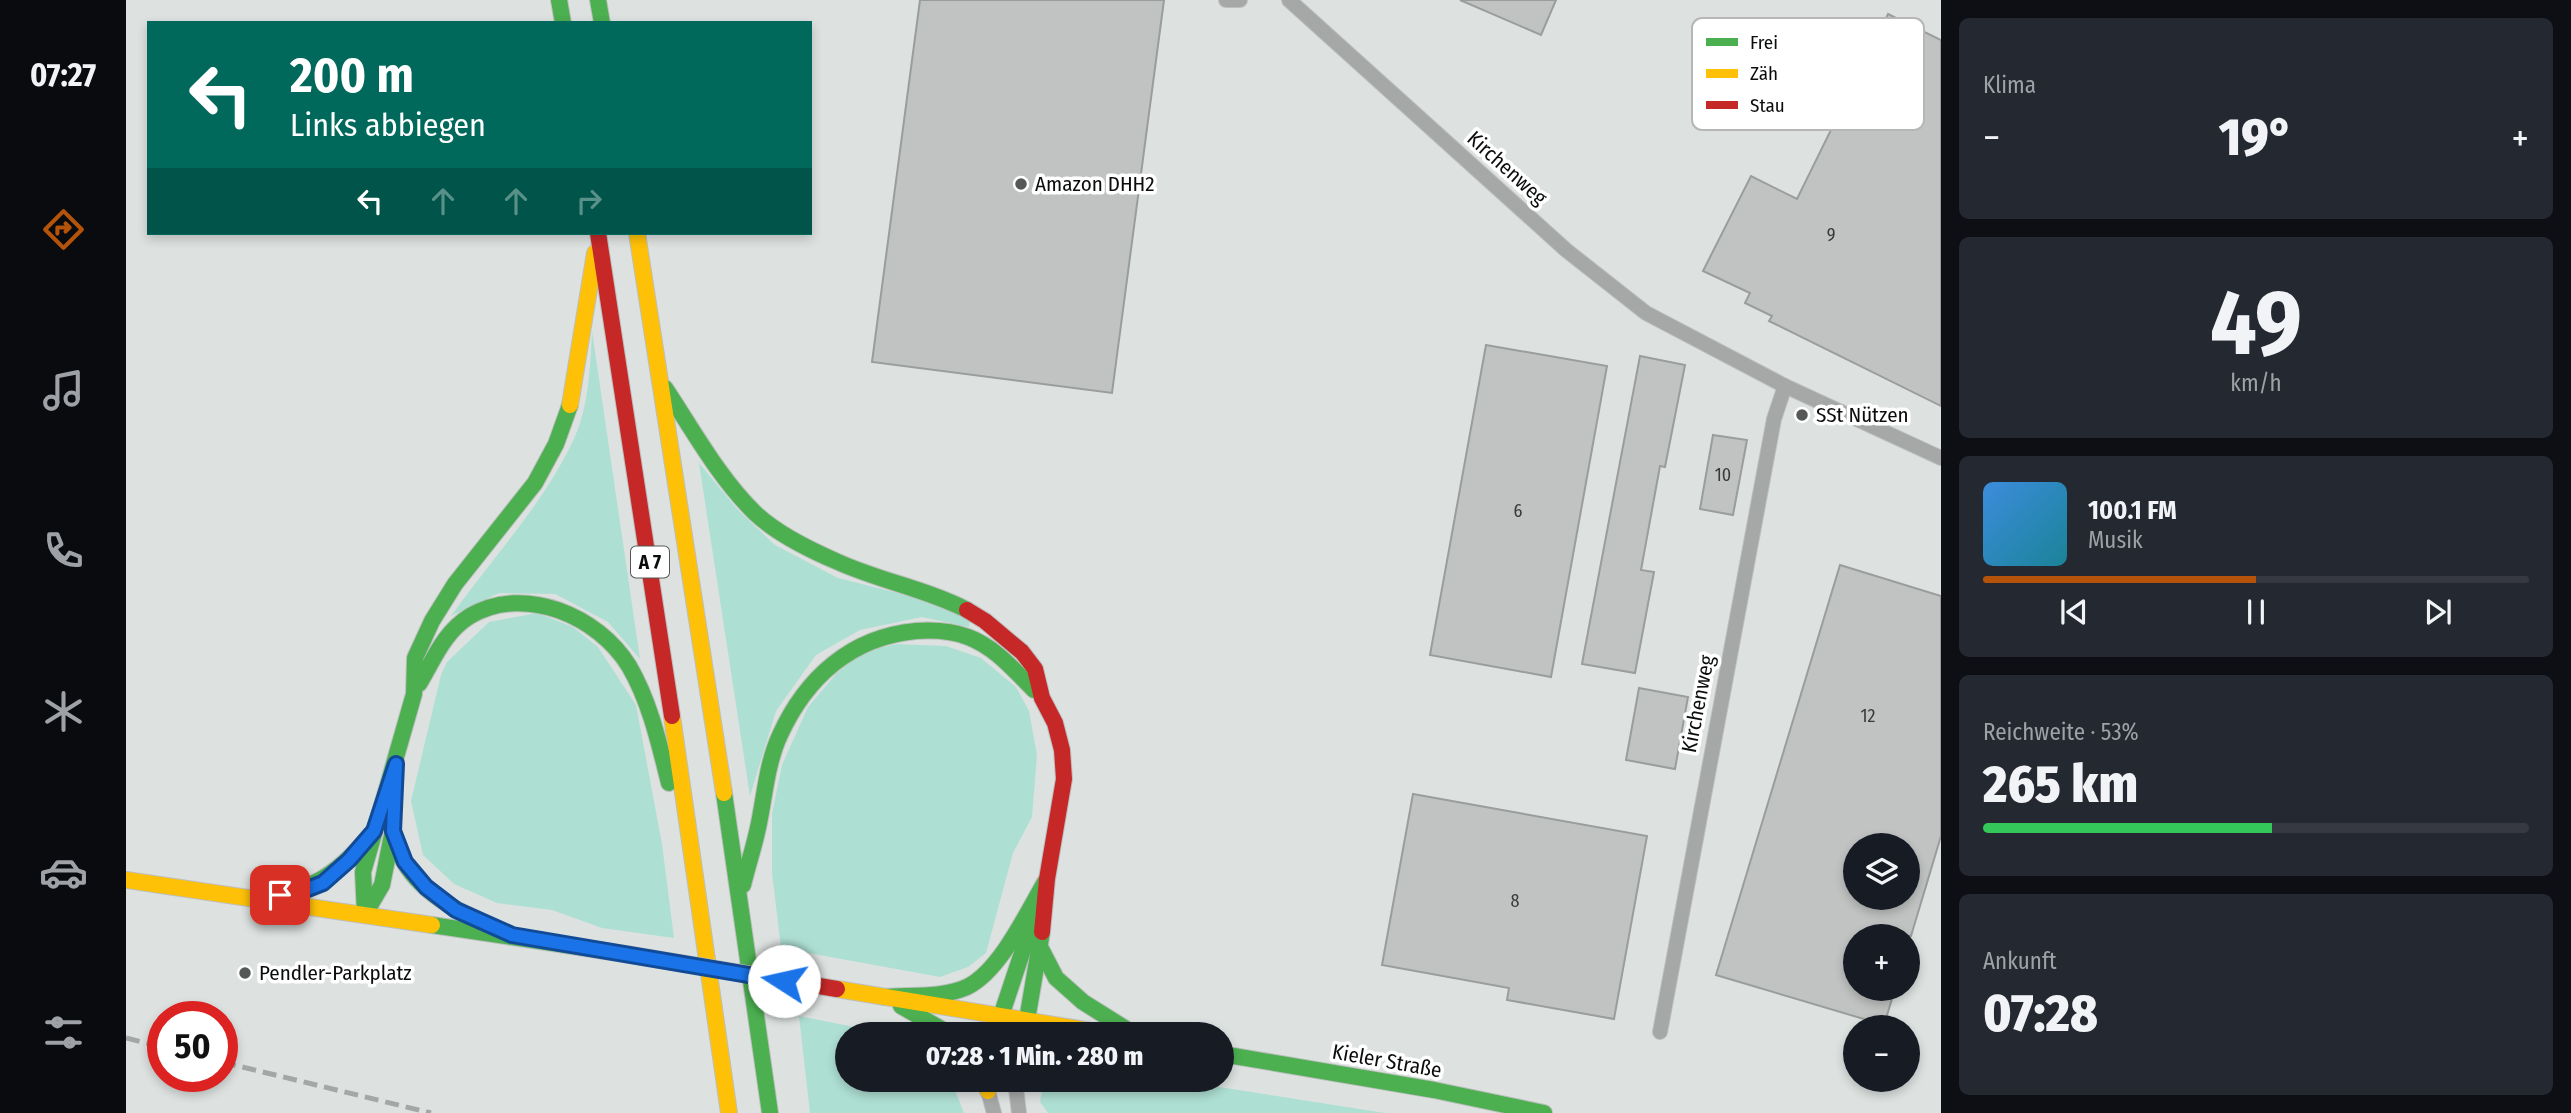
<!DOCTYPE html>
<html lang="de">
<meta charset="utf-8">
<style>
body{margin:0;font-family:"Fira Sans Condensed",sans-serif;background:#242831;color:#f1f3f6;height:100vh;display:flex;flex-direction:column;font-size:26px;white-space:nowrap}
*{box-sizing:border-box;margin:0}
p{font-size:23px;color:#9ea1a6}
.icon{flex:none;width:38px;height:38px;fill:none;stroke:currentColor;stroke-width:2;stroke-linecap:round;stroke-linejoin:round}
.map{position:relative;flex:1;overflow:hidden}
.drawer{display:flex;flex-direction:column;gap:18px;padding:18px;background:#0d0f14;width:630px}
.drawer>*{flex:none}
.top-card{position:absolute;left:21px;top:21px;width:665px;height:214px;border-radius:0px;box-shadow:0 4px 10px #0003;background:#00695c;color:#fff;overflow:hidden}
.buttons{position:absolute;left:1717px;top:833px;display:grid;gap:14px}
.buttons a{display:grid;place-items:center;width:77px;height:77px;border-radius:50%;background:#171b24;box-shadow:0 4px 10px #0003;font-size:35px}
.speed{position:absolute;left:21px;top:1001px;display:flex;gap:14px;font-size:35px;font-weight:700;text-align:center}
.speed>*{display:grid;place-content:center;width:91px;height:91px;border-radius:50%;background:#171b24;box-shadow:0 4px 10px #0003;line-height:1}
.speed .limit{border:10px solid #d22;background:#fff;color:#111}
.pin{position:absolute;display:grid;place-items:center;width:60px;height:60px;color:#fff;margin:-30px;border-radius:14px;box-shadow:0 4px 10px #0006}
.me{position:absolute;width:77px;margin:-38px;rotate:280deg;stroke-linejoin:round;filter:drop-shadow(0 0 5px #0008)}
.turn{display:flex;align-items:center;gap:24px;height:147px;padding:0 28px;font-size:32px}
.turn .icon{width:91px;height:91px;stroke-width:2.5}
.turn b{display:block;font-size:49px;line-height:60px}
.lanes{display:flex;align-items:center;height:66px;padding:0 28px;background:#0003;justify-content:center;gap:35px;direction:ltr}
.lanes .off{opacity:.35}
.big{font-size:52px;font-weight:800;line-height:1.1}
.drawer .card{flex:1;display:flex;flex-direction:column;justify-content:center;gap:10px;min-width:0;padding:0 24px;border-radius:10px;background:#242831}
.drawer .dial{align-items:center;gap:0}
.dial b{font-size:91px;line-height:1}
.song{display:flex;align-items:center;gap:21px}
.cover{width:84px;height:84px;border-radius:10px;background:linear-gradient(135deg,hsl(210 70% 55%),hsl(190 70% 35%))}
.played{height:7px;border-radius:4px;background:linear-gradient(90deg,#b45309 50%,#363941 50%)}
.keys{display:flex;justify-content:space-around;direction:ltr}
.heat{display:flex;justify-content:space-between;align-items:center;font-size:38px;direction:ltr}
.charge{height:10px;border-radius:5px;background:linear-gradient(90deg,#34c759 53%,#363941 0)}
.trip{position:absolute;left:709px;top:1022px;width:399px;height:70px;border-radius:35px;background:#171b24;box-shadow:0 4px 10px #0003;font-weight:800;line-height:70px;text-align:center}
main{display:flex;flex:1;min-height:0}
.tab-bar{display:flex;flex-direction:column;width:126px;justify-content:space-around;align-items:center;background:#090b0e;color:#9ea1a6}
.tab-bar .icon{width:49px;height:49px}
.tab-bar .on{color:#b45309}
.tab-bar b{font-size:32px;color:#f1f3f6}
.map>svg:first-child{display:block}
.green{fill:#aedfd3}
.building{fill:#c0c3c2;stroke:#999d9b;stroke-width:2;fill-rule:evenodd}
.lines{fill:none;stroke-linecap:round;stroke-linejoin:round}
.street-casing{stroke:#bcbfbe;stroke-width:16}
.fast-casing{stroke:#bcbfbe;stroke-width:18}
.slow-casing{stroke:#bcbfbe;stroke-width:18}
.jam-casing{stroke:#bcbfbe;stroke-width:18}
.street{stroke:#a6a7a7;stroke-width:14}
.fast{stroke:#4caf50;stroke-width:16}
.slow{stroke:#ffc107;stroke-width:16}
.jam{stroke:#c62828;stroke-width:16}
.rail{stroke:#a5a7a6;stroke-width:5;stroke-dasharray:14 7;stroke-linecap:butt}
.jam-bridge-casing{stroke:#bcbfbe;stroke-width:18;stroke-linecap:butt}
.jam-bridge{stroke:#c62828;stroke-width:16}
.route-casing{stroke:#114b97;stroke-width:18}
.route{stroke:#1a73e8;stroke-width:12}
.poi-dot{fill:#545856;stroke:#fff;stroke-width:2.5}
.labels{text-anchor:middle;stroke-width:7;stroke-linejoin:round;paint-order:stroke}
.number-label{font-size:18px;fill:#383a3a}
.shield{fill:#fff;stroke:#545655;stroke-width:2}
.shield-label{font-size:19px;font-weight:bold;fill:#0b0d0c}
.street-label{font-size:21px;fill:#0b0d0c;stroke:#fff}
.poi-label{font-size:21px;fill:#0b0d0c;stroke:#fff;text-anchor:start}
.key{fill:#fff;stroke:#b6b6b6;stroke-width:2}
.key-label{font-size:19px;fill:#0b0d0c}
</style>
<main>
<nav class="tab-bar">
<b>07:27</b>
<svg class="icon on" aria-label="directions" viewBox="0 0 24 24"><path d="M12 3l9 9-9 9-9-9zM9 14v-3h6M13 9l2 2-2 2"/></svg>
<svg class="icon" aria-label="music" viewBox="0 0 24 24"><path d="M9 18V5l10-2v13"/><circle cx="6" cy="18" r="3"/><circle cx="16" cy="16" r="3"/></svg>
<svg class="icon" aria-label="phone" viewBox="0 0 24 24"><path d="M5 4h4l2 5-3 2q2 4 5 5l2-3 5 2v4C11 20 4 13 5 4z"/></svg>
<svg class="icon" aria-label="climate" viewBox="0 0 24 24"><path d="M12 3v18M4 7l16 10M4 17L20 7"/></svg>
<svg class="icon" aria-label="car" viewBox="0 0 24 24"><path d="M5 17H2v-5l4-1 3-4h7l3 4 3 1v5h-3M9 17h6M6 11h13"/><circle cx="7" cy="17" r="2"/><circle cx="17" cy="17" r="2"/></svg>
<svg class="icon" aria-label="filters" viewBox="0 0 24 24"><path d="M4 7h16M4 17h16"/><circle cx="9" cy="7" r="2"/><circle cx="15" cy="17" r="2"/></svg>
</nav>
<div class="map">
<svg width="1815" height="1113" viewBox="0 0 1815 1113">
<rect width="100%" height="100%" fill="#dde2e0"/>
<g class="green">
<path d="M466 331 514 659 482 622 429 594 373 593 325 616C366 558 416 506 447 441 463 407 464 368 466 331Z"/>
<polygon points="573,463 612,510 649,545 712,578 799,600 844,620 843,627 796,617 734,630 690,655 650,711 624,796"/>
<polygon points="411,613 447,627 472,647 510,705 536,844 548,938 476,928 426,910 371,903 328,884 297,855 285,801 315,675 321,662 363,622"/>
<polygon points="772,644 820,646 855,658 890,687 903,711 911,755 906,817 887,853 860,953 842,967 814,977 655,948 646,873 646,814 656,765 682,707 710,674 737,651"/>
<polygon points="673,1016 764,1034 721,1034 721,1080 825,1080 838,1113 684,1113"/>
<polygon points="918,1080 1049,1080 1259,1113 922,1113 914,1102"/>
</g>
<g class="building">
<polygon points="794,0 1038,0 986,393 746,362"/>
<polygon points="1334,0 1430,0 1415,35"/>
<polygon points="1762,14 1815,40 1815,406 1643,321 1646,316 1619,303 1624,293 1577,271 1625,176 1671,199"/>
<polygon points="1360,345 1481,366 1425,677 1304,655"/>
<polygon points="1514,356 1559,365 1539,467 1534,466 1515,570 1528,572 1509,673 1456,664"/>
<polygon points="1587,435 1621,440 1607,515 1574,509"/>
<path d="M1714 565 1815 596V836L1785 936H1729V989H1769L1758 1025 1590 975ZM1729 845H1782V898H1729Z"/>
<polygon points="1513,688 1562,697 1549,769 1500,760"/>
<polygon points="1287,794 1521,836 1488,1019 1381,1000 1383,988 1256,965"/>
</g>
<g class="lines">
<defs>
<g id="street">
<polyline points="1100,0 1114,0"/>
<polyline points="1163,0 1440,250 1520,313 1659,386 1815,458"/>
<polyline points="1534,1032 1648,419 1659,386"/>
<polyline points="872,1034 875,1016"/>
<polyline points="889,1080 893,1113"/>
<polyline points="864,1081 862,1091 868,1113"/>
</g>
<g id="fast">
<polyline points="433,0 437,23"/>
<polyline points="472,0 476,23"/>
<path d="M539 388C567 430 593 478 629 513 651 534 684 550 712 562 754 581 800 589 841 610"/>
<path d="M293 684C308 659 318 632 344 616 399 584 472 616 503 666 524 702 533 743 543 783"/>
<polyline points="598,793 644,1113"/>
<path d="M266 831C270 841 272 853 278 862 301 901 347 918 386 935"/>
<path d="M617 885C622 864 629 844 633 823 639 794 641 763 654 735 680 678 725 637 790 631 806 630 826 631 842 637 869 647 888 670 908 690"/>
<path d="M133 898C186 890 208 877 243 837"/>
<polyline points="239,914 237,872 288,694 289,658 306,621 329,584 409,483 430,444 444,405"/>
<polyline points="239,914 256,885 267,830"/>
<polyline points="306,925 499,954"/>
<polyline points="915,949 930,978 957,1002 1008,1034"/>
<path d="M759 997C785 995 817 998 841 987 874 971 901 913 919 882"/>
<polyline points="775,1006 824,1034"/>
<polyline points="875,1016 906,923"/>
<polyline points="901,1020 916,932"/>
<polyline points="1096,1054 1308,1090 1418,1113"/>
</g>
<g id="slow">
<polyline points="511,233 598,793"/>
<polyline points="444,405 469,253"/>
<polyline points="546,716 603,1113"/>
<polyline points="0,880 306,925"/>
<polyline points="711,989 983,1034"/>
<polyline points="858,1080 862,1091"/>
</g>
<g id="jam">
<polyline points="472,233 546,716"/>
<polyline points="841,610 859,621 896,652 909,669 916,698 929,723 936,750 938,779 921,879 916,932"/>
</g>
</defs>
<use href="#street" class="street-casing"/>
<use href="#fast" class="fast-casing"/>
<use href="#slow" class="slow-casing"/>
<use href="#jam" class="jam-casing"/>
<use href="#street" class="street"/>
<use href="#fast" class="fast"/>
<use href="#slow" class="slow"/>
<use href="#jam" class="jam"/>
<g class="rail">
<polyline points="0,1038 37,1047"/>
<polyline points="96,1062 305,1113"/>
</g>
<defs>
<polyline id="jam-bridge" points="499,954 711,989"/>
</defs>
<use href="#jam-bridge" class="jam-bridge-casing"/>
<use href="#jam-bridge" class="jam-bridge"/>
</g>
<g class="lines">
<defs>
<polyline id="route" points="154,895 174,892 197,883 223,860 248,831 270,764 267,831 279,862 300,887 330,910 386,935 658,981"/>
</defs>
<use href="#route" class="route-casing"/>
<use href="#route" class="route"/>
</g>
<g class="poi-dot">
<circle cx="895" cy="184" r="7"/>
<circle cx="1676" cy="415" r="7"/>
<circle cx="119" cy="973" r="7"/>
</g>
<g class="labels">
<g class="number-label">
<text x="1705" y="241">9</text>
<text x="1597" y="481">10</text>
<text x="1392" y="517">6</text>
<text x="1742" y="722">12</text>
<text x="1389" y="907">8</text>
</g>
<rect class="shield" x="505" y="546.5" width="38" height="31" rx="5"/>
<g class="shield-label">
<text x="524" y="569">A 7</text>
</g>
<g class="street-label">
<text transform="translate(1381 168) rotate(42)" y="7">Kirchenweg</text>
<text transform="translate(1572 704) rotate(-79)" y="7">Kirchenweg</text>
<text transform="translate(1261 1061) rotate(10)" y="7">Kieler Straße</text>
</g>
<g class="poi-label">
<text x="909" y="191">Amazon DHH2</text>
<text x="1690" y="422">SSt Nützen</text>
<text x="133" y="980">Pendler-Parkplatz</text>
</g>
</g>
<rect x="1566" y="18" width="232" height="112" rx="10" class="key"/>
<rect x="1580" y="38" width="32" height="8" fill="#4caf50"/>
<rect x="1580" y="69" width="32" height="9" fill="#ffc107"/>
<rect x="1580" y="101" width="32" height="8" fill="#c62828"/>
<g class="key-label">
<text x="1624" y="49">Frei</text>
<text x="1624" y="80">Zäh</text>
<text x="1624" y="112">Stau</text>
</g>
</svg>
<div class="buttons">
<a><svg class="icon" aria-label="layers" viewBox="0 0 24 24"><path d="M12 4l9 5-9 5-9-5zM3 14l9 5 9-5"/></svg></a>
<a>+</a>
<a>−</a>
</div>
<div class="speed"><div class="limit">50</div></div>
<div class="pin" style="left:154px;top:895px;background:#d93025"><svg class="icon" aria-label="arrive" viewBox="0 0 24 24"><path d="M6 21V4h12l-3 4 3 4H6"/></svg></div>
<svg class="me" style="left:658px;top:981px" viewBox="-20 -20 40 40"><circle r="19" fill="#fff"/><path d="M0-13L10 11 0 6-10 11z" fill="#1a73e8"/></svg>
<div class="trip">07:28 · 1 Min. · 280 m</div>
<div class="top-card">
<div class="turn"><svg class="icon" aria-label="left" viewBox="0 0 24 24"><path d="M17 20v-9H6M10 6l-5 5 5 5"/></svg><div><b>200 m</b>Links abbiegen</div></div>
<div class="lanes"><svg class="icon" aria-label="left" viewBox="0 0 24 24"><path d="M17 20v-9H6M10 6l-5 5 5 5"/></svg><svg class="icon off" aria-label="ahead" viewBox="0 0 24 24"><path d="M12 20V5M6 11l6-6 6 6"/></svg><svg class="icon off" aria-label="ahead" viewBox="0 0 24 24"><path d="M12 20V5M6 11l6-6 6 6"/></svg><svg class="icon off" aria-label="right" viewBox="0 0 24 24"><path d="M7 20v-9h11M14 6l5 5-5 5"/></svg></div>
</div>
</div>
<section class="drawer">
<div class="card"><p>Klima</p>
<div class="heat"><a>−</a><b class="big">19°</b><a>+</a></div>
</div>
<div class="card dial"><b>49</b><p>km/h</p></div>
<div class="card">
<div class="song"><i class="cover"></i><div><b>100.1 FM</b><p>Musik</p></div></div>
<div class="played"></div>
<div class="keys"><svg class="icon" aria-label="previous" viewBox="0 0 24 24"><path d="M18 5L8 12l10 7zM5 5v14"/></svg><svg class="icon" aria-label="pause" viewBox="0 0 24 24"><path d="M8 5v14M16 5v14"/></svg><svg class="icon" aria-label="next" viewBox="0 0 24 24"><path d="M6 5l10 7-10 7zM19 5v14"/></svg></div>
</div>
<div class="card"><p>Reichweite · 53%</p><b class="big">265 km</b><div class="charge"></div></div>
<div class="card"><p>Ankunft</p><b class="big">07:28</b></div>
</section>
</main>
